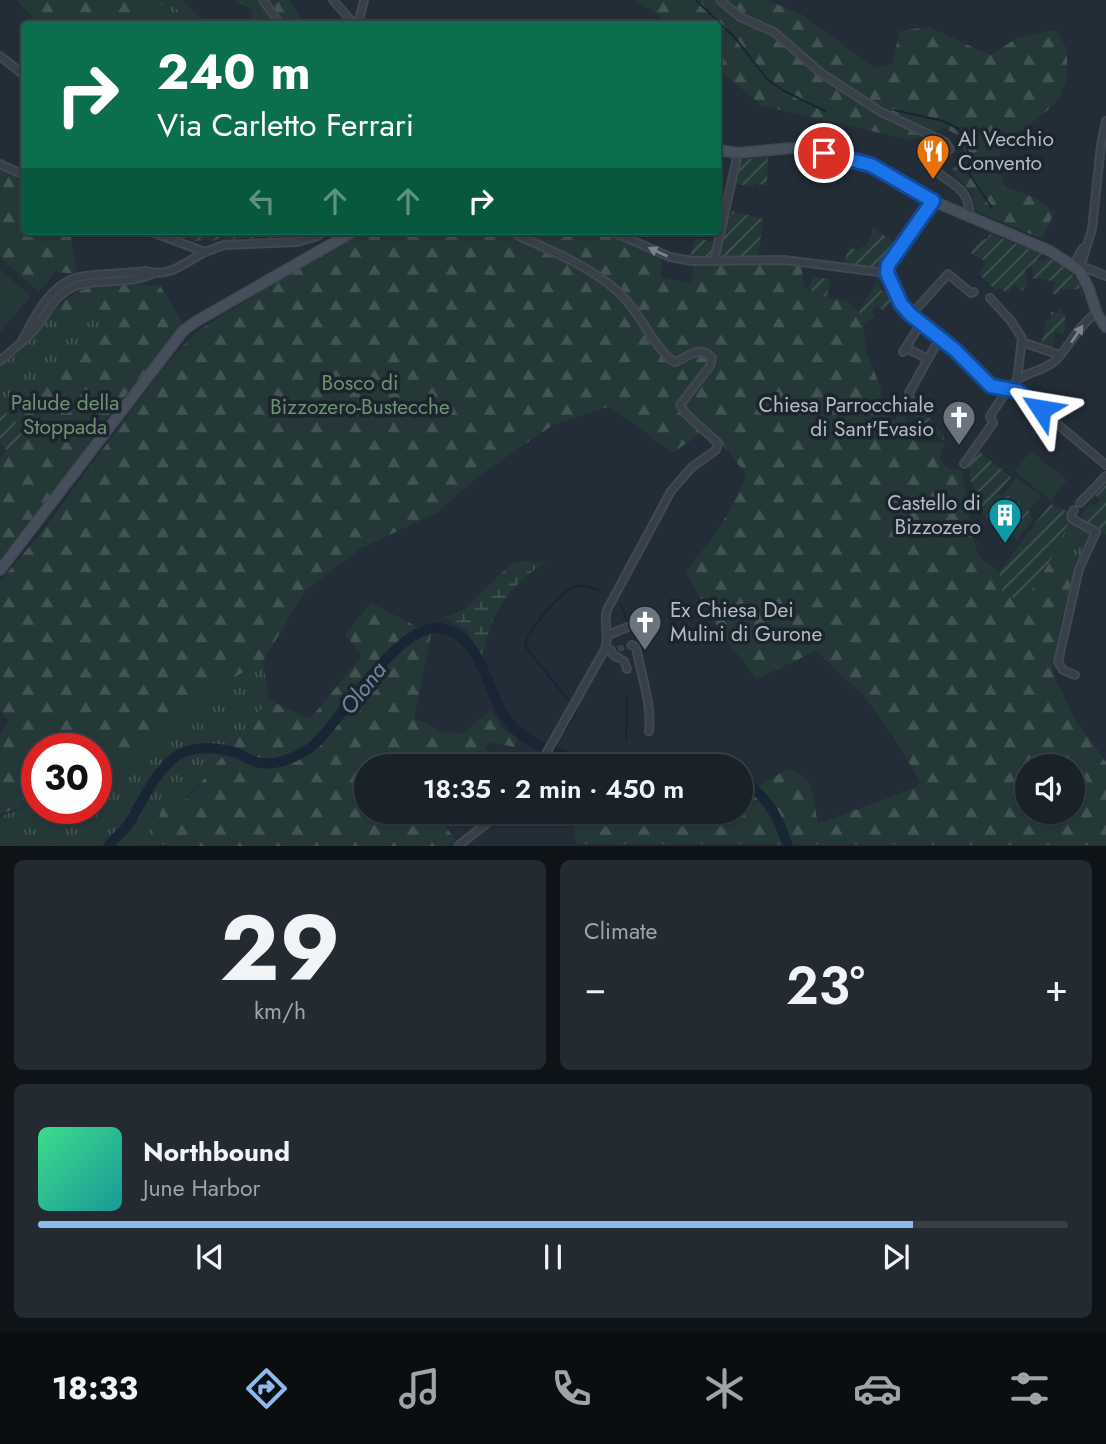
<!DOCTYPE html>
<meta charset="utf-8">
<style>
body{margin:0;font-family:Jost,sans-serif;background:#232a31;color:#f1f3f6;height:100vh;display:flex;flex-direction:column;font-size:26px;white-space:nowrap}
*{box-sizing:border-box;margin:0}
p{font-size:23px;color:#9fa4a8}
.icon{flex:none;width:38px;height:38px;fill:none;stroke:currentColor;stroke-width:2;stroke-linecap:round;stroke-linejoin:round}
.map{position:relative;height:846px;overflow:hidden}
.details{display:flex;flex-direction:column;gap:14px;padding:14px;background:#0e1317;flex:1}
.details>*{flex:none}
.banner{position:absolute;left:21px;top:21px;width:700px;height:214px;border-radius:7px;box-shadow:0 2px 5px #0004,0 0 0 2px #383f46;background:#0b6e4f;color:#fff;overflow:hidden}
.tools{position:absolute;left:1015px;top:754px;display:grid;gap:14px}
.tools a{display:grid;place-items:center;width:70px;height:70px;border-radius:50%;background:#1a2229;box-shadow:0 2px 5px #0004,0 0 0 2px #383f46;font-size:35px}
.speed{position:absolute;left:21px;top:733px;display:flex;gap:14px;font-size:35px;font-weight:700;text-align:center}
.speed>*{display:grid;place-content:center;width:91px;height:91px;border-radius:50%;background:#1a2229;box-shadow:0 2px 5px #0004,0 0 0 2px #383f46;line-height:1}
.speed .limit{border:10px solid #d22;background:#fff;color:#111}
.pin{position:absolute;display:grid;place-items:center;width:60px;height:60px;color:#fff;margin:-30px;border:4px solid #fff;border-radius:50%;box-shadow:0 2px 7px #0007}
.me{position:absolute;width:77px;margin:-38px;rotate:303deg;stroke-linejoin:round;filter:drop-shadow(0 0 5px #0008)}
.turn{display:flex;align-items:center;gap:24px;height:147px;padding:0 21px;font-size:32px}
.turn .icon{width:91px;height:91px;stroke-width:2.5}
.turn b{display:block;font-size:49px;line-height:60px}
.lanes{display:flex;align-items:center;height:66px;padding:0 21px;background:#0003;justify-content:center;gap:35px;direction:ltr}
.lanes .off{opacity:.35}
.big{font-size:52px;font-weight:600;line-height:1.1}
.details .tile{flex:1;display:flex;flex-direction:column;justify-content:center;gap:10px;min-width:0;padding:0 24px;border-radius:10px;background:#232a31}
.details .dial{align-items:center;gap:0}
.dial b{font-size:91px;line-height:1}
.song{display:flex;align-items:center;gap:21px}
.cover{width:84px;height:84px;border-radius:10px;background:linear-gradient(135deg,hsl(150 70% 55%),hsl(180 70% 35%))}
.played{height:7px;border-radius:4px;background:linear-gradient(90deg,#8db9ee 85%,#383f46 85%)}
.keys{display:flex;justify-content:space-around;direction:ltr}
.heat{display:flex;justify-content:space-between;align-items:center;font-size:38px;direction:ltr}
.details .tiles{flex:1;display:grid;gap:14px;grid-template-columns:1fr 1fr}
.tile:last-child{grid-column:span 2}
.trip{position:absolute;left:354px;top:754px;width:399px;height:70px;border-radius:35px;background:#1a2229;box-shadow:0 2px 5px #0004,0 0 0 2px #383f46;font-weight:600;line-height:70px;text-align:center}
.tab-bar{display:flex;height:112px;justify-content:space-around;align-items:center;background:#0a0e10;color:#9fa4a8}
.tab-bar .icon{width:49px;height:49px}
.tab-bar .selected{color:#8db9ee}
.tab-bar b{font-size:32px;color:#f1f3f6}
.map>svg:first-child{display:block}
.grass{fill:url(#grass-tufts)}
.forest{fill:url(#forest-firs);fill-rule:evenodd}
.wetland{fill:url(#wetland-marsh)}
.garden{fill:url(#garden-furrows)}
.pitch{fill:#253838}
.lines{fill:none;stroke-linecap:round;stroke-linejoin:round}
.stream{stroke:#182534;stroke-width:2}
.river{stroke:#182534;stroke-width:10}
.minor-tunnel{stroke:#38424c;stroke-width:6;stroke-dasharray:6 3;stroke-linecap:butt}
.minor-casing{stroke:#404851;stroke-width:10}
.secondary-casing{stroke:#404851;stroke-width:12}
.minor{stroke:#373f48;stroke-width:6}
.secondary{stroke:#454f5b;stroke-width:9}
.oneway{fill:#7b838c}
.route-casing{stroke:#114b97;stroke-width:18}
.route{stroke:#1a73e8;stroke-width:12}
.labels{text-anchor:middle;stroke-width:7;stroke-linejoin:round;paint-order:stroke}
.poi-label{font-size:21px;fill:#b2bac4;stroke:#1c242d;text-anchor:start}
.park-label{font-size:21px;fill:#6b9371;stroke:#1c242d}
.water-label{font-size:23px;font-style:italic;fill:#6e87a0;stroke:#1c242d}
</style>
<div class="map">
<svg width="1106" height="846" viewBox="0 0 1106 846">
<defs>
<pattern id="grass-tufts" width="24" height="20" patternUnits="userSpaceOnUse" patternTransform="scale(1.75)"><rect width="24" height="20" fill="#253838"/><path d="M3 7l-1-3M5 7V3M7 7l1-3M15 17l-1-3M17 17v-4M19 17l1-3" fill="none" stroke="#425353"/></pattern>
<pattern id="forest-firs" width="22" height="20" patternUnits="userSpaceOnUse" patternTransform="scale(1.75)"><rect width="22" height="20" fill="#253838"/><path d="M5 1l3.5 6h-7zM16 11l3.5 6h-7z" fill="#425353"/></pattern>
<pattern id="wetland-marsh" width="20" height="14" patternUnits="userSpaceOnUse" patternTransform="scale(1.75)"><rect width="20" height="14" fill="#253838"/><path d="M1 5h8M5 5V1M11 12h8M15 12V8" fill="none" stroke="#425353"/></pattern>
<pattern id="garden-furrows" width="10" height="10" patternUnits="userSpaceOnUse" patternTransform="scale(1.75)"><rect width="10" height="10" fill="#253838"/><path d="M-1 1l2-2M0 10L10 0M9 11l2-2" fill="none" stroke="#425353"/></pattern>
</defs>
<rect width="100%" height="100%" fill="#232d37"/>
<g class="grass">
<polygon points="165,0 167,0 193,24 147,24"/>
<polygon points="79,309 104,320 111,326 109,334 86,340 58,373 30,399 26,433 0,406 0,365 27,343 53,313 58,317"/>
<polygon points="1069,520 1094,533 1078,567 1057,550"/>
<polygon points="263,661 269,700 151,840 169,845 0,846 0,817 37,802 37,808 96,808 96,777 123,767 212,690"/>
</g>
<g class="forest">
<polygon points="16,0 165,0 147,24 39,24"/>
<polygon points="167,0 183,0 206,24 193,24"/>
<polygon points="234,0 289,0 304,24 251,24 252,10"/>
<polygon points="634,0 767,0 801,14 875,68 893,64 899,31 929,27 990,55 1019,37 1055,30 1067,49 1067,77 1060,98 1047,111 1001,146 997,164 1005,187 1036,198 1054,213 1042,239 976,211 972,193 951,171 963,160 963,145 960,136 944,128 911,140 762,106 718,69 718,24 669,24 653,11"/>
<polygon points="0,165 24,178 24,231 70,231 77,274 56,272 38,292 0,256"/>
<path d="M421 231H603C624 238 640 251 661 258V278L690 283 695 264 801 263 804 286 818 296 848 301 863 316 866 350 881 389 882 413 894 420 902 409 914 442 945 443 940 458C945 469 951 470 962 470L971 532 979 556 999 572 1003 595 1037 583 1057 550 1078 567 1072 580 1060 623 1052 672 1075 720 1106 762V845L576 844 574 825 576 821 586 818 587 812H740V784L750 791 788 769C817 775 813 801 818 824L914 788 920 782 898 743 863 695 816 651 756 679 713 621 686 572C709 542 734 511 746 474 733 459 723 442 708 429L672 453 629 420 607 407 553 425 477 477 437 513 361 548 305 591 263 661 212 690 123 767 96 777V749H37V802L0 814V735L8 721 0 710V581L38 537 161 371 196 332 338 243 364 232 396 233ZM1027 766H1073V812H1027Z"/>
<path d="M128 284 160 286 184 325 104 421 31 524 0 558V458C17 441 34 435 23 410L30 399 58 373 86 340 98 332 109 334 111 327 104 320 79 309 58 318 53 313C77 285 93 285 128 284Z"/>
<polygon points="371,603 431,634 414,720 426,723 440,731 464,734 490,710 502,728 518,740 514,747 491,742 485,749 505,766 432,766 402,752 384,766 366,766 366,812 432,812 438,815 455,840 447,846 169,846 151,840 163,806 187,799 269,700 310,719 362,656 345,634"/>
</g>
<path class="wetland" d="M521 561 546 562C506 588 493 610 482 656L467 631 445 617 463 610 511 564Z"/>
<g class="garden">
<polygon points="768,157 767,185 755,184 754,187 736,184 740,160"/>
<polygon points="732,211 763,219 758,258 720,258 717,256 725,233 723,231 727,216 731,216"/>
<polygon points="874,228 898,246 881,268 843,265 849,247 858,250 868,242"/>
<polygon points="160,231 293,231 291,238 194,241"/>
<path d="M990 234 1042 254 1037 259 1043 262 1046 257C1064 265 1078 276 1084 296H1081L1079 289 1060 290 1059 295 1053 294 1054 281 1032 278 1033 272 1031 265 1025 270 1027 284 1022 291 1015 285 1008 293 999 288 996 291 979 274 986 262 971 253 981 239H987Z"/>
<polygon points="696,238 716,242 711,258 690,257"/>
<polygon points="880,275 878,284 882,291 892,290 896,296 884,311 876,305 871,313 874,315 864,324 859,311"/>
<polygon points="813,277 831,279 827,297 818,296 809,288"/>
<polygon points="1060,306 1066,320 1064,335 1055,332 1054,335 1056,336 1052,349 1041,345 1046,320 1050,320 1051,312 1059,313"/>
<path d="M909 398 918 404 915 409 931 419 935 427 944 434V440C929 430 919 418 904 406Z"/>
<polygon points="0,406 26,433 7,451 0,443"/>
<polygon points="976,449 1011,477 998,494 1001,496 1005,492 1032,513 1030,516 1033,519 1017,539 983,515 969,474 968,461"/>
<polygon points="1106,482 1106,535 1082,522 1085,517 1082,514 1091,503 1095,506 1100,500 1095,495"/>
<path d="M1050 504 1065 510 1071 515C1060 546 1044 574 1024 600L1003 595 999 572Z"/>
</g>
<g class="pitch">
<polygon points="0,269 31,296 0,332"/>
<polygon points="1031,451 1067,480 1051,501 1014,471"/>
<polygon points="1016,477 1041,496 1029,511 1005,492"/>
</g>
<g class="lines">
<g class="stream">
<polyline points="696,0 737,40 766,78 784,91 825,111"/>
<polyline points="894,110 943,121 959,129 967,145 970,175 992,208"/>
<polyline points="621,605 628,624"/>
<path d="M569 701 525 646C529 629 560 591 577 586 585 584 592 588 599 590"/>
<polyline points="565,730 576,714 575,709"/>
<polyline points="626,741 627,695"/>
<polyline points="553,750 558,742"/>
</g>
<g class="river">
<polyline points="669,766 697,757 727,766"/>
<path d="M740 776C768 800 776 811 788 846"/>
<path d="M108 846C115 838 124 831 130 822 143 800 154 774 175 757 191 745 219 747 237 753 245 756 252 762 261 763 278 766 302 755 315 744 344 717 401 617 445 629 487 641 486 703 516 730 540 752 578 760 609 766"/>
</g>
<polyline class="minor-tunnel" points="618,649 632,645"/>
<defs>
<g id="minor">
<polyline points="263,0 280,24"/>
<polyline points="333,0 354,24"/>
<path d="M720 0 740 17 774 32 821 73 881 112 945 142 950 149 932 162V167C951 187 969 184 970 218"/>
<polyline points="358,24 364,0"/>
<polyline points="0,56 24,75"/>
<polyline points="0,164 24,175"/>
<polyline points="933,201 888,265 887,273 901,304 911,315 955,350 991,386 1018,391 1106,465"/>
<polyline points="149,231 205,252 224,245 297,242 318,236 324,231"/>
<path d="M515 231 517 235C551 251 600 270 625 299 642 317 651 342 671 360L675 362C688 357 701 344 712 358L710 366 680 405 686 414 718 443 716 450 692 467 671 491 607 610C603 623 610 635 605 649L539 766"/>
<polyline points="532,231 536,231"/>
<polyline points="605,231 620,235 670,257 692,261 784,260 887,273"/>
<polyline points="714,261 738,153"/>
<polyline points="1073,266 1083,248"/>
<polyline points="1079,271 1092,229 1101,145 1106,121"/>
<polyline points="1080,271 1086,268 1106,276"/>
<polyline points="990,298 1011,321 1022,338 1017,380"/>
<polyline points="911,315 948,274 971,293 974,292"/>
<path d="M22 341C34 317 51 283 80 277 101 273 125 274 146 271 171 278 185 262 205 252"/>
<polyline points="1022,342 1060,355"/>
<polyline points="906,348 928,359 940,338"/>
<polyline points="903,352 921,323"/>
<path d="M0 361C11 351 23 342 33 331 48 314 54 293 78 285 102 278 131 285 154 273"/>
<polyline points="910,398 909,393 928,359"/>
<path d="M964 464 993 423 990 416C998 405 1006 389 1017 380 1029 371 1045 371 1056 360 1070 345 1080 324 1096 313"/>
<polyline points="1080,503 1106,476"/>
<polyline points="1074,510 1071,515 1072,519 1096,532 1079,569 1058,662 1063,670 1075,675"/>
<polyline points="608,635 645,620 648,622"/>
<path d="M632 645 636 647C641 675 652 703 649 731"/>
<polyline points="605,649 611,650 613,655 619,658"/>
<polyline points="624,661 627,669"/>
<polyline points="458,846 501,812"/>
</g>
<g id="secondary">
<polyline points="718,150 738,153 791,148 806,149 871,165 933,201 1050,251 1073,266 1080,271 1089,289 1097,314 1106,327"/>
<polyline points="0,570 183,331 195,322 354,231"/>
</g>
</defs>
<use href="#minor" class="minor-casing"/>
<use href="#secondary" class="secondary-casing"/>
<use href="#minor" class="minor"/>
<use href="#secondary" class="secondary"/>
</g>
<defs><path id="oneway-solid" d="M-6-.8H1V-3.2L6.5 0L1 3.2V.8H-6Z" transform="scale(1.75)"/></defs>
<g class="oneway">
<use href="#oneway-solid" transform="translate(658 252) rotate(-156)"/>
<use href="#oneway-solid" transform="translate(1077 334) rotate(-56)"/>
</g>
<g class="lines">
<defs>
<polyline id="route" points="824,153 871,165 933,201 888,265 887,273 901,304 911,315 955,350 991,386 1018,391 1041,409"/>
</defs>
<use href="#route" class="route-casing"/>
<use href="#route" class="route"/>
</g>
<defs>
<symbol id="restaurant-pin" viewBox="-11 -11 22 30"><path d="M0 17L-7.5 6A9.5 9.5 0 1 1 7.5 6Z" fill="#e8710a" stroke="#1c242d"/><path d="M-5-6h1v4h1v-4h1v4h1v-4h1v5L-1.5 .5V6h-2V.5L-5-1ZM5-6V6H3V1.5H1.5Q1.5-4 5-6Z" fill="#fff"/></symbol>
<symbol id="church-pin" viewBox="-11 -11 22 30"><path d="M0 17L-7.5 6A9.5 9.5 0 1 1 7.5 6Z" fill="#6b7280" stroke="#1c242d"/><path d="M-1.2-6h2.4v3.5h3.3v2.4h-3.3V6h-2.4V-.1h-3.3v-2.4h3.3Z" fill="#fff"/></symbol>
<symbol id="building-pin" viewBox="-11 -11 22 30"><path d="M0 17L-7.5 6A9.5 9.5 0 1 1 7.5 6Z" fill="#0f9aa8" stroke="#1c242d"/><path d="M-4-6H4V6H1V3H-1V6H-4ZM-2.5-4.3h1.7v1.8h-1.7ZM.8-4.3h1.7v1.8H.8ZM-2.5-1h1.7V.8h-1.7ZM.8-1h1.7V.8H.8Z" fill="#fff"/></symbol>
</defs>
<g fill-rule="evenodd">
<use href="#restaurant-pin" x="914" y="132" width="38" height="52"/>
<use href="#church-pin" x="940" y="398" width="38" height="52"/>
<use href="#building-pin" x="986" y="496" width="38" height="52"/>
<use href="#church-pin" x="626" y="603" width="38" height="52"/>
</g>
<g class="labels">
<g class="poi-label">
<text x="958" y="146">Al Vecchio<tspan x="958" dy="24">Convento</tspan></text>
<text x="934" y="412" text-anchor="end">Chiesa Parrocchiale<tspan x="934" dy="24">di Sant'Evasio</tspan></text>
<text x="981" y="510" text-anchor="end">Castello di<tspan x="981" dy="24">Bizzozero</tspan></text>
<text x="670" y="617">Ex Chiesa Dei<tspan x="670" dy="24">Mulini di Gurone</tspan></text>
</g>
<g class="park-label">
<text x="360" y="390">Bosco di<tspan x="360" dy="24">Bizzozero-Bustecche</tspan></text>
<text x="65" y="410">Palude della<tspan x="65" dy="24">Stoppada</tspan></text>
</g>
<g class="water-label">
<text transform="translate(363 688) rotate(-52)" y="8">Olona</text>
</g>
</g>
</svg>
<div class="tools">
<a><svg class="icon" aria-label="sound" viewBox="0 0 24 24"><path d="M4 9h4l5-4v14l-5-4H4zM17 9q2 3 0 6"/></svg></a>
</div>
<div class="speed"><div class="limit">30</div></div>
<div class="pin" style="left:824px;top:153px;background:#d93025"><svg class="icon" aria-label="arrive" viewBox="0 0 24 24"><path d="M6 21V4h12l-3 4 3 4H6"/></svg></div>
<svg class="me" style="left:1041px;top:409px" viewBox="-20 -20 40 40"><path d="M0-17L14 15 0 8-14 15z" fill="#1a73e8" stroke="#fff" stroke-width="4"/></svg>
<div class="trip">18:35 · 2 min · 450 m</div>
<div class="banner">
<div class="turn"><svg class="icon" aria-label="right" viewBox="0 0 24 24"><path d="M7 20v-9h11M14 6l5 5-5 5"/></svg><div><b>240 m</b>Via Carletto Ferrari</div></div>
<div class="lanes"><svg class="icon off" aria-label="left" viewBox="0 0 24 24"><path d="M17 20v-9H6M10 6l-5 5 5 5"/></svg><svg class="icon off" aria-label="ahead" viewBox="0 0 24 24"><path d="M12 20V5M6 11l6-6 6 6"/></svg><svg class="icon off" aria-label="ahead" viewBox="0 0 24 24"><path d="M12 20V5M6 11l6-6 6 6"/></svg><svg class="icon" aria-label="right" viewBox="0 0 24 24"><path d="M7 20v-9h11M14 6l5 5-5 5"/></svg></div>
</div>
</div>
<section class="details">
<div class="tiles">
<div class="tile dial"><b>29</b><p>km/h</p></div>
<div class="tile"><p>Climate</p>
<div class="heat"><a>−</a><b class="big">23°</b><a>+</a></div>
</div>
<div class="tile">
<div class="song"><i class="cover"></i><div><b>Northbound</b><p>June Harbor</p></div></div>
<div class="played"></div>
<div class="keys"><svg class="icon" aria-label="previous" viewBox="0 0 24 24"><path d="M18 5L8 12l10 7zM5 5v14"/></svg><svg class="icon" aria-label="pause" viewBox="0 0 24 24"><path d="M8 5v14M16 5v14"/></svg><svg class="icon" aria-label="next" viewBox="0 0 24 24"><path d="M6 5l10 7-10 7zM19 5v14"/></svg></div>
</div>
</div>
</section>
<nav class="tab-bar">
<b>18:33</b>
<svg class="icon selected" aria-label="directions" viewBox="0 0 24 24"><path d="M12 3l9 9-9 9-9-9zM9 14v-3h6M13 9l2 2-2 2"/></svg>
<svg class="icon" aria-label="music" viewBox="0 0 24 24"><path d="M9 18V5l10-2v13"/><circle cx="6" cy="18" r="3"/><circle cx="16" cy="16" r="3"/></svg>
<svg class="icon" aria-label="phone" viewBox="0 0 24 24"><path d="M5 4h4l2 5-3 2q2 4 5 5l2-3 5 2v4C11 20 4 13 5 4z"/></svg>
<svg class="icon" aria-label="climate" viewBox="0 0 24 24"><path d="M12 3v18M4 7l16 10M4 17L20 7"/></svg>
<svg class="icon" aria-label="car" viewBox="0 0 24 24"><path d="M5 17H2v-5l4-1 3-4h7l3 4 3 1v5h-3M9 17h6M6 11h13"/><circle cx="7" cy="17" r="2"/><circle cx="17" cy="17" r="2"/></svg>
<svg class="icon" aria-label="filters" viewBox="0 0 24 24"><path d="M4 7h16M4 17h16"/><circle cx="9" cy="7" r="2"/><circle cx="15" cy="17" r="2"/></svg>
</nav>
